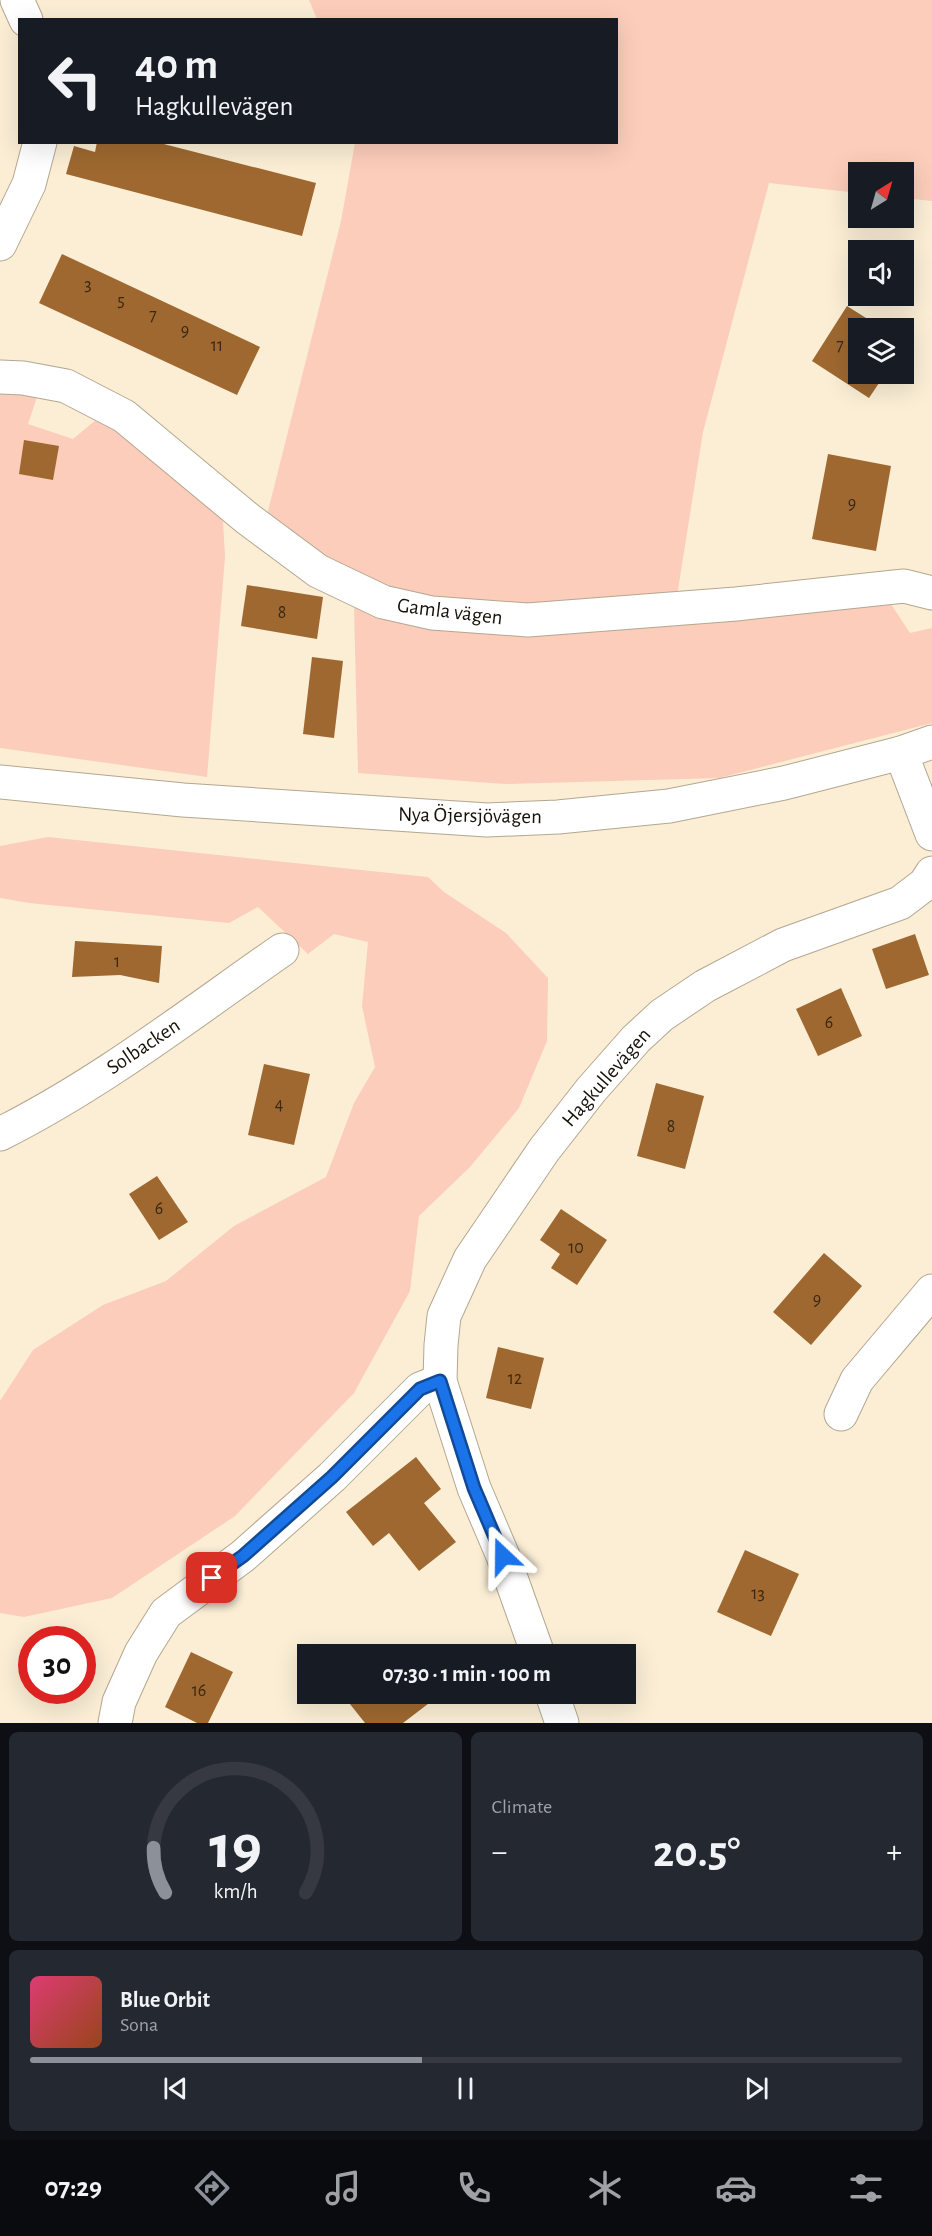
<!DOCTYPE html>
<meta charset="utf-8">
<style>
body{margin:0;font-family:"Alegreya Sans",sans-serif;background:#242831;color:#f1f3f6;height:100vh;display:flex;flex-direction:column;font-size:22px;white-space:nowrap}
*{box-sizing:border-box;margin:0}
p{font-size:20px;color:#9ea1a6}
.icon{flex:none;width:33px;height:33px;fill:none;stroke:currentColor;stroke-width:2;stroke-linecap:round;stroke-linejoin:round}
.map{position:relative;height:1723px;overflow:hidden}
.sheet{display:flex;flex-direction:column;gap:9px;padding:9px;background:#0d0f14;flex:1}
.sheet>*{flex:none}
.hud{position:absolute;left:18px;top:18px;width:600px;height:126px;border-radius:0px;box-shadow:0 6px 24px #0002;background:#171b24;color:#f1f3f6;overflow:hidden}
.needle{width:39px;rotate:37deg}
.tools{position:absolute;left:848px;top:162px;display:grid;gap:12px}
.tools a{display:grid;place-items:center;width:66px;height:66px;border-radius:0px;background:#171b24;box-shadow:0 6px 24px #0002;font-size:30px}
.speed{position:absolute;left:18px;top:1626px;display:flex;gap:12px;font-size:30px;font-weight:700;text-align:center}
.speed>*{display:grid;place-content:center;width:78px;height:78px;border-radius:50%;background:#171b24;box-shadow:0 6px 24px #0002;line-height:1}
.speed .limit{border:9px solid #d22;background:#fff;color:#111}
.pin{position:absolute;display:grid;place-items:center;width:51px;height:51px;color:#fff;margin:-26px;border-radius:12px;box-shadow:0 3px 9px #0006}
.me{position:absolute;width:66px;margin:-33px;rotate:337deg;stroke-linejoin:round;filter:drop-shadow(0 0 4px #0008)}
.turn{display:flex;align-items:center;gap:21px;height:126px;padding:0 18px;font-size:27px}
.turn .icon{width:78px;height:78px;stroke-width:2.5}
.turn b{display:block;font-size:42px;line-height:51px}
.big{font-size:45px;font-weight:600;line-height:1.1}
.sheet .widget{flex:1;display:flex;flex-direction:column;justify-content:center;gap:9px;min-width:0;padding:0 21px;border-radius:9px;background:#242831}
.sheet .dial{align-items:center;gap:0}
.dial svg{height:156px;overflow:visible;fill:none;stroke:#363941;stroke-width:7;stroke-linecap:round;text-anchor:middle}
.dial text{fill:#f1f3f6;stroke:none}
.song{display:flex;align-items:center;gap:18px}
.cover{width:72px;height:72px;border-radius:9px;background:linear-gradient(135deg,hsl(340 70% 55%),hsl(20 70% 35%))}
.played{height:6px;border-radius:3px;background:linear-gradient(90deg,#8c9099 45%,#363941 45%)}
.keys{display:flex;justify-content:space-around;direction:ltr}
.heat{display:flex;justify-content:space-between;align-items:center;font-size:33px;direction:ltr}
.sheet .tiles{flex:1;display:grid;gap:9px;grid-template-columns:1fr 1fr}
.widget:last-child{grid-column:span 2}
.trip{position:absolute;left:297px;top:1644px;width:339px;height:60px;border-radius:0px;background:#171b24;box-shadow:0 6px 24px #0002;font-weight:600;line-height:60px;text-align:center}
.tab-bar{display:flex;height:96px;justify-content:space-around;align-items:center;background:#090b0e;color:#9ea1a6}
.tab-bar .icon{width:42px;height:42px}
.tab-bar .current{color:#8c9099}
.tab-bar b{font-size:27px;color:#f1f3f6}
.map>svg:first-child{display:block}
.green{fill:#fccdba}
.building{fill:#9e6830}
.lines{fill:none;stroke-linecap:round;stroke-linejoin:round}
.minor-casing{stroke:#b3a790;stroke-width:35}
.tertiary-casing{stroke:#b3a790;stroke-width:35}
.minor{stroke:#fff;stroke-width:33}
.tertiary{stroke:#fff;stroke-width:33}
.route-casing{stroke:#114b97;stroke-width:15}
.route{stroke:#1a73e8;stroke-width:10}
.labels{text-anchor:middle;stroke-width:4.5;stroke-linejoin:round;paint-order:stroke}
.number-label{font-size:18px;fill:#392814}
.street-label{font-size:21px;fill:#17120a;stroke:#fff}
</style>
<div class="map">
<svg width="932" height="1723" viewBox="0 0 932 1723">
<rect width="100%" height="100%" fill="#fbeed5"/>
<g class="green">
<polygon points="309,0 932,0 932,201 903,198 903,172 858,172 858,193 769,183 703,432 674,615 885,595 910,633 932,628 932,723 719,778 504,784 358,773 354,607 334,570 267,515 341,221 355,143 616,142 616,20 317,19"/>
<polygon points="0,390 38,394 28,424 73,439 103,414 207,499 223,521 225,557 207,777 0,748"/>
<polygon points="48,837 428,877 444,892 506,933 548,978 547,1041 519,1108 470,1167 419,1216 410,1291 354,1393 235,1516 112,1598 24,1617 0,1613 0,1401 33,1350 103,1305 166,1281 234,1226 326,1177 354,1103 375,1067 362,1006 368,942 334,934 308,954 258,907 229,923 29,903 0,898 0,846"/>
</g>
<g class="building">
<polygon points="97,142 156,142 316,183 302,236 66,174 74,146 95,152"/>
<polygon points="62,254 260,347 237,395 39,303"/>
<polygon points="847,306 882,328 858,328 858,374 885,374 869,398 812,361"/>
<polygon points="24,440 59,446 53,480 19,474"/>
<polygon points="828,454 891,466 876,551 812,539"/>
<polygon points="247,585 323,597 317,639 241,626"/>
<polygon points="312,657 343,661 334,738 303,734"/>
<polygon points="915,934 929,975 886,989 872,949"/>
<polygon points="75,941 162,946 159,983 120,975 72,977"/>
<polygon points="841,988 862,1036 818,1056 796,1009"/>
<polygon points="264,1064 310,1074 294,1145 248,1135"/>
<polygon points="656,1083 704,1096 685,1169 637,1156"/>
<polygon points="157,1176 188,1222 159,1240 129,1194"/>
<polygon points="561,1209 607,1240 577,1285 551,1268 560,1254 540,1240"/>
<polygon points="824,1253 862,1286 811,1345 773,1312"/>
<polygon points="498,1347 544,1358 531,1409 486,1398"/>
<polygon points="416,1457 441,1489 424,1503 456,1542 419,1571 389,1533 373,1546 346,1512"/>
<polygon points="745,1550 799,1574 771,1636 717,1612"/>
<polygon points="191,1652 233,1672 208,1723 197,1723 165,1707"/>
<polygon points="342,1694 441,1694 403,1723 365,1723"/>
</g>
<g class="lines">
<defs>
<g id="minor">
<polyline points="17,0 26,20"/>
<polyline points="0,244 29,184 40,142"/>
<polyline points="0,377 23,378 66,386 124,416 248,519 318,571 383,602 432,613 528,620 736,604 904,586 932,593"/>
<polyline points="901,753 932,834"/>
<path d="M0 1134C100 1084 190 1014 282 950"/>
<polyline points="841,1414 857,1380 932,1291"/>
<polyline points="538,1654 503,1556 474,1488 440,1381 441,1345 444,1316 470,1259 544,1150 591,1090 636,1039 662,1015 705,986 783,945 900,903 925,884 932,873"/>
<polyline points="552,1694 562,1723"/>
<polyline points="115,1723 119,1702 141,1653 166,1613 243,1556 332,1477 420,1389 440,1381"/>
</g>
<polyline id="tertiary" points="0,782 183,800 487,820 558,817 669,806 784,783 901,753 932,742"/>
</defs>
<use href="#minor" class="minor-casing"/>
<use href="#tertiary" class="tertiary-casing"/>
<use href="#minor" class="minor"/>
<use href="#tertiary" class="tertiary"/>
</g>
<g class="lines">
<defs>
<polyline id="route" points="212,1578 243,1556 332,1477 420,1389 440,1381 474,1488 503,1556"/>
</defs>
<use href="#route" class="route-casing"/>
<use href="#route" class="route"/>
</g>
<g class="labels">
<g class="number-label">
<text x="88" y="290">3</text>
<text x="121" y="306">5</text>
<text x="153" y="321">7</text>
<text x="185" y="336">9</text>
<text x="217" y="351">11</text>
<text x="840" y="351">7</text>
<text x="852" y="509">9</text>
<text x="282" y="618">8</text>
<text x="117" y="967">1</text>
<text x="829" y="1028">6</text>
<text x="279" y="1110">4</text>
<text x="671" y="1132">8</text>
<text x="159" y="1214">6</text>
<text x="576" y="1253">10</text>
<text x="817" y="1305">9</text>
<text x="515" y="1384">12</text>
<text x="758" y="1599">13</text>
<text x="199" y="1696">16</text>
</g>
<g class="street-label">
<text transform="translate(450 611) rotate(7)" y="7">Gamla vägen</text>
<text transform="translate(470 815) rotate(1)" y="7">Nya Öjersjövägen</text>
<text transform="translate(143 1046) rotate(-34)" y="7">Solbacken</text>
<text transform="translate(606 1077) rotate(-49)" y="7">Hagkullevägen</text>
</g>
</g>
</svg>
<div class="tools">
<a><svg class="needle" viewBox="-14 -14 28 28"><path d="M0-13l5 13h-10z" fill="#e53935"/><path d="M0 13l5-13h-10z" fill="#9ea1a6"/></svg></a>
<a><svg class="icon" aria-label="sound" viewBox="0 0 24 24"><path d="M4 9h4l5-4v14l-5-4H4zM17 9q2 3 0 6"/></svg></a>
<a><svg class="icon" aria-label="layers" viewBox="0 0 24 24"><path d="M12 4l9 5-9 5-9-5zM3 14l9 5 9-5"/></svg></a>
</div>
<div class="speed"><div class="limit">30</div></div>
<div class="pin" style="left:212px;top:1578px;background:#d93025"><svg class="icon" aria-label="arrive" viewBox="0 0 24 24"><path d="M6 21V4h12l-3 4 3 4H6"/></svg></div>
<svg class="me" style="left:503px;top:1556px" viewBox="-20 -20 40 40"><path d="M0-17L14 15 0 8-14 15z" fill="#1a73e8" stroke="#fff" stroke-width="4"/></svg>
<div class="trip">07:30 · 1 min · 100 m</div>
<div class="hud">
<div class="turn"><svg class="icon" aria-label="left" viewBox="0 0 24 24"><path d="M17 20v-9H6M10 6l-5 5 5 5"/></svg><div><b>40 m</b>Hagkullevägen</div></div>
</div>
</div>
<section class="sheet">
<div class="tiles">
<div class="widget dial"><svg viewBox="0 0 100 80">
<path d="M14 69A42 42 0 1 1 86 69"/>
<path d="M14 69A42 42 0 0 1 8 46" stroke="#8c9099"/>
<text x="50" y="56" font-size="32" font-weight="700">19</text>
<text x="50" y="72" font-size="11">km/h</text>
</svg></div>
<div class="widget"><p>Climate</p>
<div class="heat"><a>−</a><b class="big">20.5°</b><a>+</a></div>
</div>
<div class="widget">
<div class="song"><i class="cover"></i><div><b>Blue Orbit</b><p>Sona</p></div></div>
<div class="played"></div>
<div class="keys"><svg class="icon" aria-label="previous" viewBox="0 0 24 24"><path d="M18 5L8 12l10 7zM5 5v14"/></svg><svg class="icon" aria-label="pause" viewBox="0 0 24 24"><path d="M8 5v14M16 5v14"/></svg><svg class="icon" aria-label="next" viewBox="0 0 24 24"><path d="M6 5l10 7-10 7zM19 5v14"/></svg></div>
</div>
</div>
</section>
<nav class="tab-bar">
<b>07:29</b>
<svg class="icon current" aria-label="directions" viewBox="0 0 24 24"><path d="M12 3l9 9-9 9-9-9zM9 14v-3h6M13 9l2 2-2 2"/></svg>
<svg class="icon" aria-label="music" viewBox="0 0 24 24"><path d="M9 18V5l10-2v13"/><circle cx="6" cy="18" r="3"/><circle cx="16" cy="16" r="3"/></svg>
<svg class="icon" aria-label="phone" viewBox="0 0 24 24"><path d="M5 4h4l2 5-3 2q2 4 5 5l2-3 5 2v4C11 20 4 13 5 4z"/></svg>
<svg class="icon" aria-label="climate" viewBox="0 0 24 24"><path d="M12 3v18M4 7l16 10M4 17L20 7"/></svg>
<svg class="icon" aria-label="car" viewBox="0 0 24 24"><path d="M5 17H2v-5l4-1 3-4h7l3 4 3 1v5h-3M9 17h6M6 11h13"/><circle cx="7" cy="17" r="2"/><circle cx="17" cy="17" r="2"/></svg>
<svg class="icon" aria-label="filters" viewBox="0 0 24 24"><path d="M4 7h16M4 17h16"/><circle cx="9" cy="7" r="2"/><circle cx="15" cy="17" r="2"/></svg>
</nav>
